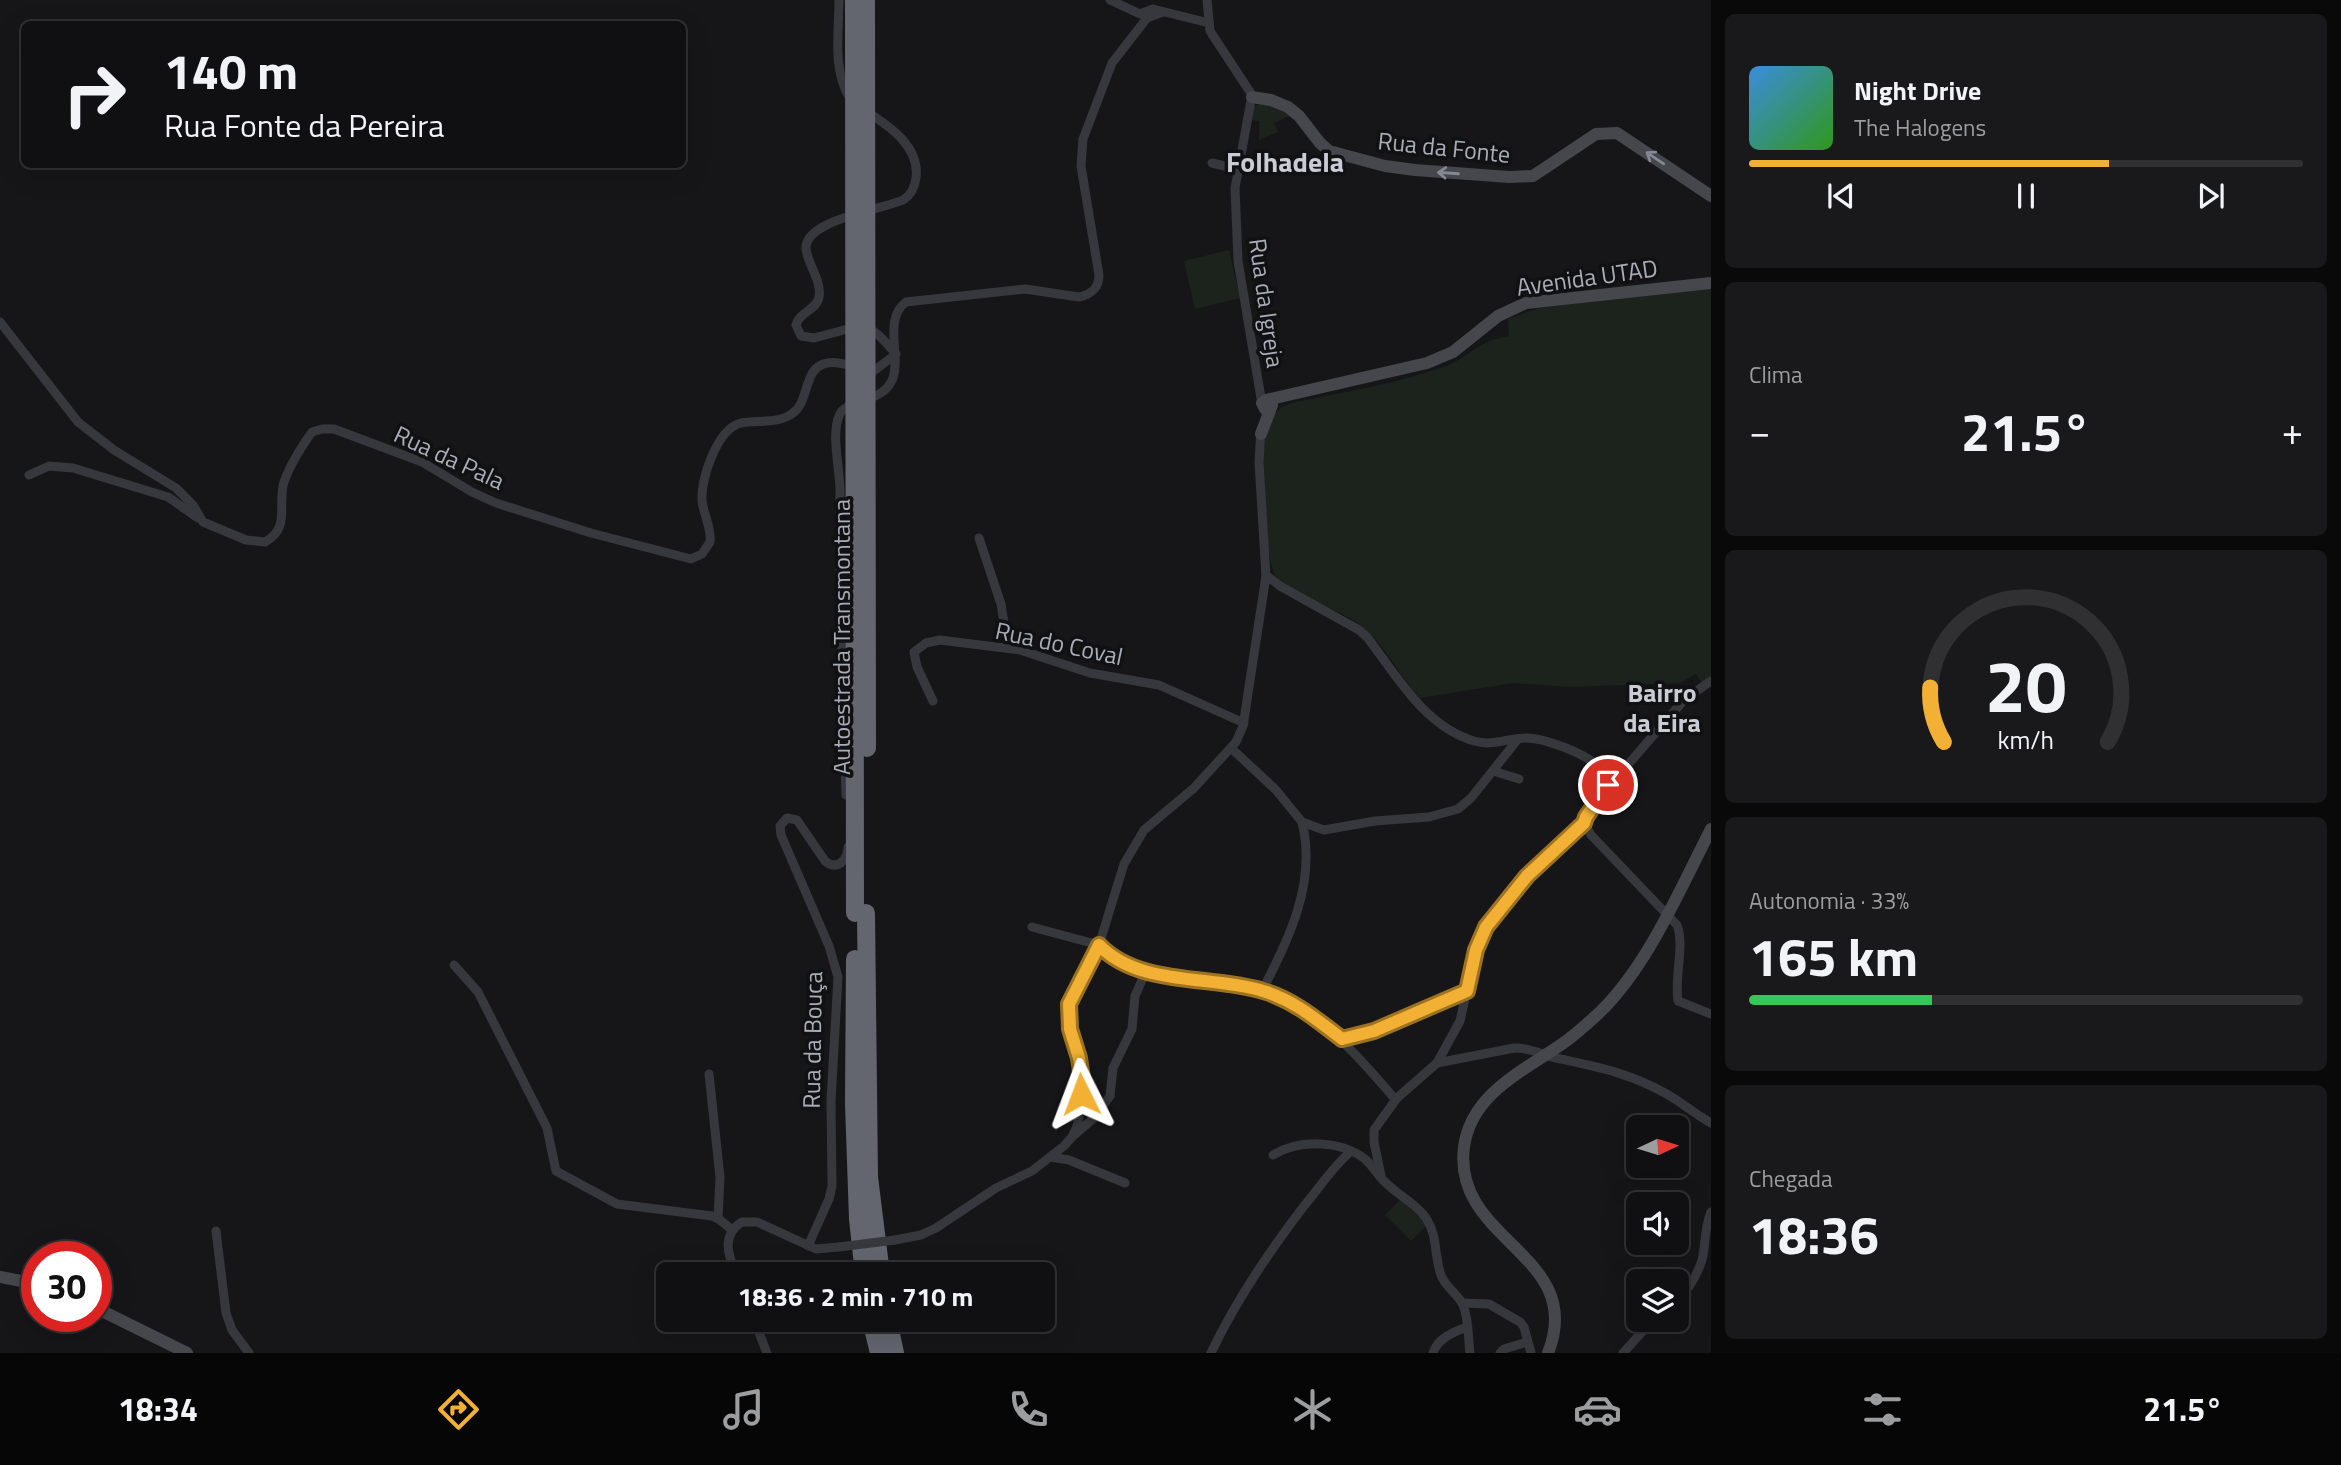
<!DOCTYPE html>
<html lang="pt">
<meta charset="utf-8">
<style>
body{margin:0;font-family:"Titillium Web",sans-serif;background:#19191b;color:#f1f3f6;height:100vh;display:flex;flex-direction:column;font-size:26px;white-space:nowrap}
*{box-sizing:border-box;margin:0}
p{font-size:23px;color:#9c9d9f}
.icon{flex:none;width:38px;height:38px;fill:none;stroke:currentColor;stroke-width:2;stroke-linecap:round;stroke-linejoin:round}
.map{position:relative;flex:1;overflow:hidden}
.details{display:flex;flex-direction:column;gap:14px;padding:14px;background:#09090a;width:630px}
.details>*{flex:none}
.hud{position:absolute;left:21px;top:21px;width:665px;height:147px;border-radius:10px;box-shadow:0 7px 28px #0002,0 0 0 2px #303032;background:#101012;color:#f1f3f6;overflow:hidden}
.needle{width:46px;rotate:86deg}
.tools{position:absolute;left:1626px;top:1115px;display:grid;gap:14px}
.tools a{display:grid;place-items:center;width:63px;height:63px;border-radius:10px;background:#101012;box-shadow:0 7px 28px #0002,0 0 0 2px #303032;font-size:35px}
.speed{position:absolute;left:21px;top:1241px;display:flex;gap:14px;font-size:35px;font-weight:700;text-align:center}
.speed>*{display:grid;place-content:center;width:91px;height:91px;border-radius:50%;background:#101012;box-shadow:0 7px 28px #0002,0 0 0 2px #303032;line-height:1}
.speed .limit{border:10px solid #d22;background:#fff;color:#111}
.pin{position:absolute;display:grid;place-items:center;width:60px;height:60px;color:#fff;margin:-30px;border:4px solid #fff;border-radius:50%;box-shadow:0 2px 7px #0007}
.me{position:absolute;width:77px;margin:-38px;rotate:357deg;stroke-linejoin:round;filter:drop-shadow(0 0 5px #0008)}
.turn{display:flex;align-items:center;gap:24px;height:147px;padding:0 28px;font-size:32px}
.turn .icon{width:91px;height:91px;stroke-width:2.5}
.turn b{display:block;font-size:49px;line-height:60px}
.big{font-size:52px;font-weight:700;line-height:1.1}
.details .widget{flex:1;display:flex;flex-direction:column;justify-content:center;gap:10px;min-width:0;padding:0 24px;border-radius:10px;background:#19191b}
.details .dial{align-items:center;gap:0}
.dial svg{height:182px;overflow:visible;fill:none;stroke:#303032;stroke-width:7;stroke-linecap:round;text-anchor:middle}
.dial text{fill:#f1f3f6;stroke:none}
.song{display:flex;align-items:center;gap:21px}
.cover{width:84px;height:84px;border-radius:10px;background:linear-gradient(135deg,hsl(210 70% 55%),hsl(110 70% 35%))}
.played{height:7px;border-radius:4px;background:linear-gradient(90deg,#f2b134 65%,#303032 65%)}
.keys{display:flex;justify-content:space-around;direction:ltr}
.heat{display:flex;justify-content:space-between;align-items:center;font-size:38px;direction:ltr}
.charge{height:10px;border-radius:5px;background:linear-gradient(90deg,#34c759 33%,#303032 0)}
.trip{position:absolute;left:656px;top:1262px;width:399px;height:70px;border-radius:10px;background:#101012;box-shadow:0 7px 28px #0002,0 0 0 2px #303032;font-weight:700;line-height:70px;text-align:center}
.dock{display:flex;height:112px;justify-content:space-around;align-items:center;background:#060607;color:#9c9d9f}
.dock .icon{width:49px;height:49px}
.dock .selected{color:#f2b134}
.dock b{font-size:32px;color:#f1f3f6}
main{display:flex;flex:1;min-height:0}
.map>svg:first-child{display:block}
.green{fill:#1c231d}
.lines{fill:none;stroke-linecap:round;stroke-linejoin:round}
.street{stroke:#37383d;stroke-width:9}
.secondary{stroke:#45474d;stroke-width:12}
.highway{stroke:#63666e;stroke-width:18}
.street-bridge{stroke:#37383d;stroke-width:9}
.highway-bridge{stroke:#63666e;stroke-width:18}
.oneway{stroke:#858993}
.route-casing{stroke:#9d7322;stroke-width:18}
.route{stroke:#f2b134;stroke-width:12}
.labels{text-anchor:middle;stroke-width:7;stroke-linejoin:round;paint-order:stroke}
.street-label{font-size:24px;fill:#a8adb8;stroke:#111113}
.neighbourhood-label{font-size:26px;font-weight:bold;fill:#c9ccd4;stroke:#111113}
.quarter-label{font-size:28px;font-weight:bold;fill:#c9ccd4;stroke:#111113}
</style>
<main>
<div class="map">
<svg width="1711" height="1353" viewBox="0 0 1711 1353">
<rect width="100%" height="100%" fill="#161618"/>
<g class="green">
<polygon points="1263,102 1291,115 1274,123 1278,132 1259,140 1259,121 1250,120 1254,107"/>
<polygon points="1229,250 1240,298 1195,309 1184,261"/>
<path d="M1711 288V677L1702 683 1696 674 1680 683 1570 687 1513 683 1420 698C1399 675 1384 643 1359 624 1337 608 1291 596 1276 576 1266 562 1261 475 1263 455 1264 442 1267 425 1275 414 1279 408 1286 405 1292 403 1343 392 1397 384 1446 366 1471 356 1479 340 1509 336L1508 319 1538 308Z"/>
<polygon points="1401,1199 1427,1225 1411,1241 1385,1215"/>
</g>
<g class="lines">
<g class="street">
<path d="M839 0C839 31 832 71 850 98"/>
<polyline points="1110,0 1140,14 1153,9 1209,23"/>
<polyline points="1207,0 1210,31 1252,95 1235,188 1238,261 1262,404"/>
<path d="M866 111C889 126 920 146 916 178 915 187 911 195 903 200 881 210 804 220 806 249 808 265 822 281 819 297 817 310 799 312 796 325L801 336 814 338 859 326C876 328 885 342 896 354"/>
<polyline points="1212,163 1237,169"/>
<path d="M0 322 78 422 114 450 176 488 193 505 203 522 246 540 265 542C291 528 277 505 284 482 290 465 302 446 312 432L322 429H334L422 462 472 492 496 503 591 533 691 559 702 554 710 542C712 527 703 515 702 500 701 478 717 429 741 423 757 420 779 424 793 413 810 401 803 367 827 363 843 360 859 371 875 370L896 354"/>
<polyline points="29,475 49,466 73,468 168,497 198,518"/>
<polyline points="979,538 1001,604 1008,648"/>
<path d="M1266 575 1280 586 1359 630 1367 637C1396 675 1425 727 1474 741 1494 747 1509 737 1528 738 1549 739 1606 759 1608 783"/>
<path d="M1711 681 1684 700 1618 776 1608 783 1584 823 1591 835 1677 925C1685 946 1674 977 1678 1001L1711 1014"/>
<polyline points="933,701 917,667 914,652 926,643 940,640 1020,650 1090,673 1159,685 1244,723"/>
<polyline points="1231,748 1276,790 1302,822 1324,830 1375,821 1429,817 1458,809 1471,798 1518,739"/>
<polyline points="1493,771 1519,779"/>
<path d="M846 795C843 693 839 592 840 490 840 470 831 435 839 416 846 397 883 405 893 378 901 355 883 319 906 302L1025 289 1079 297C1092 294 1099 288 1099 275L1081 166 1083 139 1112 63 1147 18 1163 12"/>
<polyline points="1032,927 1099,945"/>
<path d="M1099 945C1139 988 1214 973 1265 992 1323 1013 1356 1054 1395 1099"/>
<polyline points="454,965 478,992 547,1128 556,1171 617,1204 712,1216 720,1220 732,1230"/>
<path d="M1262 991C1289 938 1317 883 1302 822"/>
<polyline points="1342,1039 1374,1031 1467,991"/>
<polyline points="1437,1063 1460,1021 1476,950 1482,934 1527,876 1584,823"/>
<polyline points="709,1074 720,1177 718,1218"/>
<polyline points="1073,1136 1095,1117 1110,1096 1113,1068 1132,1029 1135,996 1146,971"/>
<path d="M1273 1155C1299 1139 1340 1140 1365 1159 1373 1166 1378 1176 1386 1183 1399 1196 1416 1203 1426 1218 1438 1236 1434 1256 1441 1275 1445 1287 1458 1294 1463 1305 1469 1319 1468 1338 1470 1353"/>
<polyline points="1051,1157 1069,1160 1125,1183"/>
<path d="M1381 1176 1374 1142V1130L1397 1098 1437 1063 1514 1048C1529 1047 1542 1055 1556 1058 1597 1067 1627 1072 1665 1093 1681 1102 1695 1114 1711 1123"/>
<polyline points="216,1231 226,1313 232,1330 249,1353"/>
<polyline points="895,1240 921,1235 936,1228 996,1188 1032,1171 1064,1146 1072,1137 1077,1126 1080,1111 1082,1078 1079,1058 1070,1029 1069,1004 1099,945 1124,864 1144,830 1194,788 1236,742 1243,726 1266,576 1259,462 1261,429"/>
<path d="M808 1246 829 1199 832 1186 831 1101 838 977 829 946 781 835 780 826 787 818 797 820 825 861C837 871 847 861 848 847"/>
<path d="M736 1274C728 1255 721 1235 742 1222H757L816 1249 839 1247"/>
<polyline points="1462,1303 1489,1304 1520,1322 1524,1327 1531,1353"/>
<path d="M1676 1303C1687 1291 1697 1276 1702 1260 1706 1244 1704 1228 1711 1212"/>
<polyline points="754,1320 767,1353"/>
<path d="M1211 1353C1236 1300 1268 1253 1304 1206 1319 1188 1332 1168 1350 1152"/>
<path d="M1433 1353C1437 1339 1453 1332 1467 1327"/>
<polyline points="1500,1353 1504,1349 1527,1342"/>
<polyline points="1623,1353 1653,1320"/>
</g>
<g class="secondary">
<polyline points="1252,97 1271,100 1288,107 1299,116 1320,143 1329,151 1385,166 1415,170 1509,177 1533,176 1596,134 1617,133 1711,196"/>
<polyline points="1271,406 1265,409 1262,403 1266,400 1427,363 1453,352 1498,316 1526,303 1711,283"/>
<polyline points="1261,434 1272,405"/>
<polyline points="0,1277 37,1284"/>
<polyline points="96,1308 187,1353"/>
<path d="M1548 1353C1587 1254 1452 1242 1464 1147 1471 1094 1523 1071 1562 1044 1575 1035 1587 1024 1599 1013 1648 966 1680 889 1711 829"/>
</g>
<g class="highway">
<polyline points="866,913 869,1177 881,1274"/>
<polyline points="855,959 854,1104 858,1219 864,1274"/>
<polyline points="871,1320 879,1353"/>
<polyline points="888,1320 895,1353"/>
</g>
<polyline class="street-bridge" points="839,1247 895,1240"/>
<g class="highway-bridge">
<polyline points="854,0 855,913"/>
<polyline points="866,0 867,748"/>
</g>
</g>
<defs><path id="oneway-shaft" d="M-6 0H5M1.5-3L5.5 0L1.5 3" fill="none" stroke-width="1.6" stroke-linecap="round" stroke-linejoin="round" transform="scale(1.75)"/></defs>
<g class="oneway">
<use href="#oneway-shaft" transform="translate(1655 158) rotate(-146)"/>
<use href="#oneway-shaft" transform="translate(1448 173) rotate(-176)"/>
</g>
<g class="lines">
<defs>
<path id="route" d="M1081 1094 1082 1078 1079 1058 1070 1029 1069 1004 1099 945C1139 987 1212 975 1263 991 1294 1000 1317 1020 1342 1039L1374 1031 1467 991 1476 950 1486 927 1527 876 1584 823 1586 817 1608 785"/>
</defs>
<use href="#route" class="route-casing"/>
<use href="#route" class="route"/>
</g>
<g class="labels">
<g class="street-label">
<text transform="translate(1444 148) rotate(6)" y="8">Rua da Fonte</text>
<text transform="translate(1587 278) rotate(-8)" y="8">Avenida UTAD</text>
<text transform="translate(1266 303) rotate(82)" y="8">Rua da Igreja</text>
<text transform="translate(449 458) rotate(25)" y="8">Rua da Pala</text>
<text transform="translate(842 637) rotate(-90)" y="8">Autoestrada Transmontana</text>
<text transform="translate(1059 644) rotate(12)" y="8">Rua do Coval</text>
<text transform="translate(813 1040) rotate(-89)" y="8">Rua da Bouça</text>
</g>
<g class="neighbourhood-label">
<text x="1662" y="702">Bairro<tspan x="1662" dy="30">da Eira</tspan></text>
</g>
<g class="quarter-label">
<text x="1285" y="172">Folhadela</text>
</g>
</g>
</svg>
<div class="tools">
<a><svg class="needle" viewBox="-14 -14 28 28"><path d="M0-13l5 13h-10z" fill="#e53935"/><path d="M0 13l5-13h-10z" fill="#9c9d9f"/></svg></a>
<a><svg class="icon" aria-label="sound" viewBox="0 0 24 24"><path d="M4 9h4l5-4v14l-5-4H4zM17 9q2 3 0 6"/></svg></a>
<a><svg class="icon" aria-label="layers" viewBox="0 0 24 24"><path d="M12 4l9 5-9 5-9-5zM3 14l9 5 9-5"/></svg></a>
</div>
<div class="speed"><div class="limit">30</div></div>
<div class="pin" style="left:1608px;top:785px;background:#d93025"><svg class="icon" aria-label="arrive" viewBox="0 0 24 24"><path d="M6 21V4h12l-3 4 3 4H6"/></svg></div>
<svg class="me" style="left:1081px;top:1094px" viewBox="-20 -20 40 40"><path d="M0-17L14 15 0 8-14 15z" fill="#f2b134" stroke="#fff" stroke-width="4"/></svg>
<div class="trip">18:36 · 2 min · 710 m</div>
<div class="hud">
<div class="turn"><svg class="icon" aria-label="right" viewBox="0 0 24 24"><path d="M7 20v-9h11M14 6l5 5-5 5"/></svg><div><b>140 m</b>Rua Fonte da Pereira</div></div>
</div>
</div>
<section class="details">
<div class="widget">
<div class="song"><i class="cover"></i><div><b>Night Drive</b><p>The Halogens</p></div></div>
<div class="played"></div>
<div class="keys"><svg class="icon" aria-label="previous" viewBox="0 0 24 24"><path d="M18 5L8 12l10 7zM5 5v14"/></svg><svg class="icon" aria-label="pause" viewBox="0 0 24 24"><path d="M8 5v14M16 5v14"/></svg><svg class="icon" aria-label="next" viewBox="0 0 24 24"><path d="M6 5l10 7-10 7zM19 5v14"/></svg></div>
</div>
<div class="widget"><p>Clima</p>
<div class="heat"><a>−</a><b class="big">21.5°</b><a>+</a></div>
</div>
<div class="widget dial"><svg viewBox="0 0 100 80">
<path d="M14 69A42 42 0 1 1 86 69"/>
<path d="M14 69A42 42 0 0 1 8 45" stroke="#f2b134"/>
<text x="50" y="56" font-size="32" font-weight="700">20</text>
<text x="50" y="72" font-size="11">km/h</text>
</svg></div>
<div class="widget"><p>Autonomia · 33%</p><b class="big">165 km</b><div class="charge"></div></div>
<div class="widget"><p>Chegada</p><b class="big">18:36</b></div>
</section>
</main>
<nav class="dock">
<b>18:34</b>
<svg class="icon selected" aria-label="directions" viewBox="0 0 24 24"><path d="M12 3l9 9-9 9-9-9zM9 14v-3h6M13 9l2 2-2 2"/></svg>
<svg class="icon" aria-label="music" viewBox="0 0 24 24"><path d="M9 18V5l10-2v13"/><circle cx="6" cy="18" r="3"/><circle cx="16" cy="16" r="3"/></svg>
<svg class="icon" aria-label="phone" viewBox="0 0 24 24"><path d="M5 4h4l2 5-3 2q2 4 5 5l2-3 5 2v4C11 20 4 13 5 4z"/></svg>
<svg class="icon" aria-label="climate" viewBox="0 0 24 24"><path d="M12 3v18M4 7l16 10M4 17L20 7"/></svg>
<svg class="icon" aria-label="car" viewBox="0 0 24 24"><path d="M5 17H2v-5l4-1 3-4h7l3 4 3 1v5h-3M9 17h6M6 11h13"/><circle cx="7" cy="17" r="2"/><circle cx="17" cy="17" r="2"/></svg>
<svg class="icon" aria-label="filters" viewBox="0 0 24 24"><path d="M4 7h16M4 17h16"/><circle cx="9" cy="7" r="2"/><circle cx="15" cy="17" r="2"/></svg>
<b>21.5°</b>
</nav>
